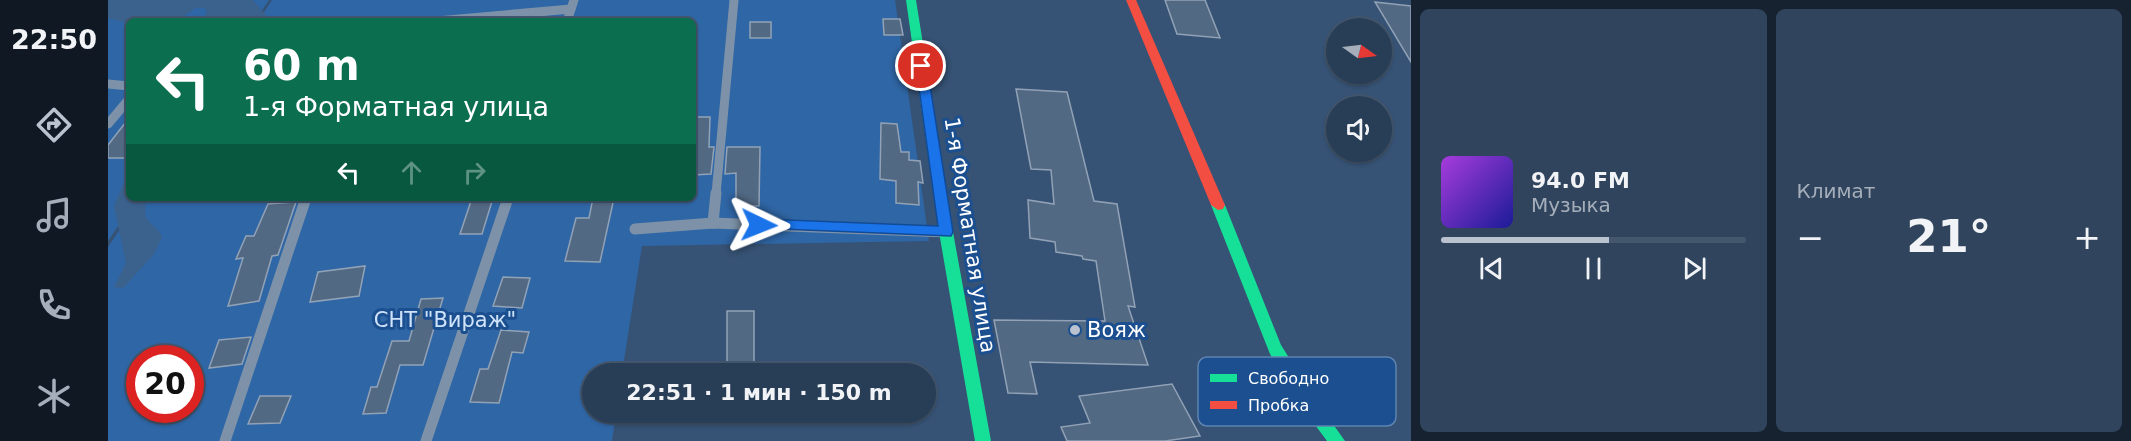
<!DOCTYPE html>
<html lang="ru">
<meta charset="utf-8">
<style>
body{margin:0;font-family:"DejaVu Sans",sans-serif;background:#30455d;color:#f1f3f6;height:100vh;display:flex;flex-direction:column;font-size:22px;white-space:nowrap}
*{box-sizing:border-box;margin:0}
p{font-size:20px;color:#a5aeba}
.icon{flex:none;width:33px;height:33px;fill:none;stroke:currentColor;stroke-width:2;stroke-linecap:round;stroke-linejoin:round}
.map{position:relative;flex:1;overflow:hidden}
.panel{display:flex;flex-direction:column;gap:9px;padding:9px;background:#162230;width:720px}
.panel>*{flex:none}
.top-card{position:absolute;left:18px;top:18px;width:570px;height:183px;border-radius:9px;box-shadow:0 2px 4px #0004,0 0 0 2px #44576d;background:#0b6e4f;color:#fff;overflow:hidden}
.needle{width:39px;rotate:104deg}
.controls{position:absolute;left:1218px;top:18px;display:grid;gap:12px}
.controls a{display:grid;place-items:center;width:66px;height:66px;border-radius:50%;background:#283e57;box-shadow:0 2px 4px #0004,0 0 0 2px #44576d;font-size:30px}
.speed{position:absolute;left:18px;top:345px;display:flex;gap:12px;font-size:30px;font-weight:700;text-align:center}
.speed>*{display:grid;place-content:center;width:78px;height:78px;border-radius:50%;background:#283e57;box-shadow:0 2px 4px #0004,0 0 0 2px #44576d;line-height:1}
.speed .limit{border:9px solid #d22;background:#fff;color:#111}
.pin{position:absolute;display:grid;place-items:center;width:51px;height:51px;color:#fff;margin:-26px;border:3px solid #fff;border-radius:50%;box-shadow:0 2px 6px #0007}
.me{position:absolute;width:66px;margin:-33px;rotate:92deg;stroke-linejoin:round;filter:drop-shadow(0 0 4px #0008)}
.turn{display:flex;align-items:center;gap:21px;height:126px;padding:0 18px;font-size:27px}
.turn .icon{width:78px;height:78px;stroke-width:2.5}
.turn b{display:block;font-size:42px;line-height:51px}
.lanes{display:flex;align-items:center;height:57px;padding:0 18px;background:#0003;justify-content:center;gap:30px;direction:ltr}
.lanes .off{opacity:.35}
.big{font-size:45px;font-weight:700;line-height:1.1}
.panel .widget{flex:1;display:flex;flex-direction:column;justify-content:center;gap:9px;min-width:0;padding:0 21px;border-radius:9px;background:#30455d}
.song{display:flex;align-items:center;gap:18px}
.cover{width:72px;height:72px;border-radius:9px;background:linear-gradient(135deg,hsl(280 70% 55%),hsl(240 70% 35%))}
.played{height:6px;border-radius:3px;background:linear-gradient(90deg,#b9c2ce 55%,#44576d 55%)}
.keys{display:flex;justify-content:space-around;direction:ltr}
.heat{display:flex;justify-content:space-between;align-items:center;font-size:33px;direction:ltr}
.panel .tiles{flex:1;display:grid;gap:9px;grid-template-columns:repeat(2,1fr)}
.trip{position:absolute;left:474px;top:363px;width:354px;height:60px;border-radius:30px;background:#283e57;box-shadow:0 2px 4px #0004,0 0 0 2px #44576d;font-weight:700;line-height:60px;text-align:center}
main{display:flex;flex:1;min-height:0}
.tabs{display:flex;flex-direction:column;width:108px;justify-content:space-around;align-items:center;background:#101923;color:#a5aeba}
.tabs .icon{width:42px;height:42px}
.tabs .selected{color:#b9c2ce}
.tabs b{font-size:27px;color:#f1f3f6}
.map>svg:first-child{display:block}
.green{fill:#2f66a5;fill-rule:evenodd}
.water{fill:#3b618d}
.building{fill:#526984;stroke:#92a2b6;stroke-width:1.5}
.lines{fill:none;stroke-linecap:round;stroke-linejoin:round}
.lane-far1{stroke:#7d92a8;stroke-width:9}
.lane{stroke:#7d92a8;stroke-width:11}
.fast{fill:#16e098;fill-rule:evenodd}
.jam{fill:#f24e42;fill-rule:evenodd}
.route{fill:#1a73e8;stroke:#114b97;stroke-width:1.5}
.poi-dot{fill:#b9c2ce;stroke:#1b4f8f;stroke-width:2}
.labels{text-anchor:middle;stroke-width:6;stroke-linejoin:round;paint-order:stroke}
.street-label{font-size:21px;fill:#fff;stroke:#1b4f8f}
.park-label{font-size:21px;fill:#cfe3fa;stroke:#1b4f8f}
.poi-label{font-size:21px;fill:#fff;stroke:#1b4f8f;text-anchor:start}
.key{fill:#1b4f8f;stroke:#5f84b1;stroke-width:1.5}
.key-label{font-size:16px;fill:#fff}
</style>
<main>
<nav class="tabs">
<b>22:50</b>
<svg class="icon selected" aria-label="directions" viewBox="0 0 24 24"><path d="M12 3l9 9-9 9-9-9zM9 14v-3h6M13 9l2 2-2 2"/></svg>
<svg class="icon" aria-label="music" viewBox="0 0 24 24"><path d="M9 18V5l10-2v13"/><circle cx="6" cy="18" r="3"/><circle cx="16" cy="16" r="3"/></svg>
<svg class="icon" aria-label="phone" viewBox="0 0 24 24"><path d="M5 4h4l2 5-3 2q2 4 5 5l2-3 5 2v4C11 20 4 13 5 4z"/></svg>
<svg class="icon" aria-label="climate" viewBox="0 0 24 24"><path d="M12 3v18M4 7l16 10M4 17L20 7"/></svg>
</nav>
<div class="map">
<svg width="1303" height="441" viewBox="0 0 1303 441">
<rect width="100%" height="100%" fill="#365274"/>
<g class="green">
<polygon points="0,0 161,0 147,21 21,21 21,198 29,198 0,241"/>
<path d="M164 0H787L821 241 534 246 514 373 484 374V412L508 413 504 441H0V247L33 198H585V21H150ZM32 358H82V410H32Z"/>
</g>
<g class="water">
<polygon points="0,0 145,0 163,21 94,21 99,13 97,8 87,8 70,21 21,21 20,23 0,18"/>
<path d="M21 171V198H39C32 228 47 219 54 237L46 254 15 288 6 287 18 263 6 206Z"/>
</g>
<g class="building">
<polygon points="1057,0 1097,0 1112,38 1069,34"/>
<polygon points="1267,2 1303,6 1303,62"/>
<polygon points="775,19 792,19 795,35 776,35"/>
<rect x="642" y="22" width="21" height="16"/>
<polygon points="908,89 959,92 986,201 1009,204 1027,307 1020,306 1040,365 922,362 929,394 900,393 886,320 997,321 988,261 975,259 974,256 948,252 947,242 922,238 920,200 946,204 943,170 923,169"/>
<polygon points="585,117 602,117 601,147 606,147 603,174 585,175"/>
<polygon points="21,118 21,158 0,158 0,145"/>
<polygon points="773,123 789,124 793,152 801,152 801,160 812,161 815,183 810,182 811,205 788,203 788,181 772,179"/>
<polygon points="619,147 652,147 651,206 628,206 628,173 617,174"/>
<polygon points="364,198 385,198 374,234 352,234"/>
<polygon points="485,198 506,198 492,262 457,261 468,218 481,218"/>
<polygon points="188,202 170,255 164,256 151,301 120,306 135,258 128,259 138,236 146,236 160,204"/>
<polygon points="257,266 251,296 202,302 210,272"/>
<polygon points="395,277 422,278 414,308 385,306"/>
<polygon points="335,298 315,365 292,365 278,413 255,414 263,387 269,387 284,341 301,341 313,299"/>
<polygon points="619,311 646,311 646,368 619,369"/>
<polygon points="393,330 421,332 415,353 404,352 391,403 362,402 372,369 380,369"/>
<polygon points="143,337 134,364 101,368 111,340"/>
<polygon points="1064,384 1092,436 1057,441 959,441 953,427 982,423 971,396"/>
<polygon points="152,396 183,396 172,423 140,424"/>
</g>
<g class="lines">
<g class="lane-far1">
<polyline points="329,21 463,9"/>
<polyline points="459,21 466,0"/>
<polyline points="0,84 21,86"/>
<polyline points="0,124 21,99"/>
<polyline points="608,194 626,0"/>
</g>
<g class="lane">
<polyline points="605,223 608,193"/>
<polyline points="527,229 605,223 838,232"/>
<polyline points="117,441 198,198"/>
<polyline points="318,441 400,198"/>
</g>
<g class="fast">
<polygon points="798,0 808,0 845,232 883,441 867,441 831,232"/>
<polygon points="1110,200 1117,205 1173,345 1205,396 1237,441 1219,441 1193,406 1162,354 1103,205"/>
</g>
<polygon class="jam" points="1018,0 1028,0 1117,205 1115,209 1110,210 1103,205"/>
</g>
<polygon class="route" points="813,63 819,66 845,232 843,236 647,228 647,221 651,219 830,226 808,66"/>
<circle class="poi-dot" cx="967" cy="330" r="6"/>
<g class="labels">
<g class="street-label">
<text transform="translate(862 235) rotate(81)" y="7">1-я Форматная улица</text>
</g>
<g class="park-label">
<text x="337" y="327">СНТ "Вираж"</text>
</g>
<g class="poi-label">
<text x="979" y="337">Вояж</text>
</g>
</g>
<rect x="1090" y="357" width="198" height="69" rx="9" class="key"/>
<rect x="1102" y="374" width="27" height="8" fill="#16e098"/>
<rect x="1102" y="401" width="27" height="8" fill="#f24e42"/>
<g class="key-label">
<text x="1140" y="384">Свободно</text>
<text x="1140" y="411">Пробка</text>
</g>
</svg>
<div class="controls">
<a><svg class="needle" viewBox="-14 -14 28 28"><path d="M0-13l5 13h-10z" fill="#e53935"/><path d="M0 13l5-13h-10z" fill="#a5aeba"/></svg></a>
<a><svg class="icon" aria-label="sound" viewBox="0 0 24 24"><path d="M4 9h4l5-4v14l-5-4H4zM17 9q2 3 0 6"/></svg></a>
</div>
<div class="speed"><div class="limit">20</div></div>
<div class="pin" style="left:813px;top:66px;background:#d93025"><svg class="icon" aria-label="arrive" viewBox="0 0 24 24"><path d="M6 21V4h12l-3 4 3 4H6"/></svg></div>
<svg class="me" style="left:651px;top:225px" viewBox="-20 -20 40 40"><path d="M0-17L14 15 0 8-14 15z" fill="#1a73e8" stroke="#fff" stroke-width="4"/></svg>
<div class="trip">22:51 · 1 мин · 150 m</div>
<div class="top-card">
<div class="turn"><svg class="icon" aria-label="left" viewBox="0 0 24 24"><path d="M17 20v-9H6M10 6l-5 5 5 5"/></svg><div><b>60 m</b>1-я Форматная улица</div></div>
<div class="lanes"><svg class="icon" aria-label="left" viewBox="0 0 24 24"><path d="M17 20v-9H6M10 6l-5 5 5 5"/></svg><svg class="icon off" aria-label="ahead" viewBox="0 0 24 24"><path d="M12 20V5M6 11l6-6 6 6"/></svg><svg class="icon off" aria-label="right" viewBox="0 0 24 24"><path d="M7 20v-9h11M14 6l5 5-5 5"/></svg></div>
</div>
</div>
<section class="panel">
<div class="tiles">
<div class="widget">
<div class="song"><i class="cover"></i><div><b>94.0 FM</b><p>Музыка</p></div></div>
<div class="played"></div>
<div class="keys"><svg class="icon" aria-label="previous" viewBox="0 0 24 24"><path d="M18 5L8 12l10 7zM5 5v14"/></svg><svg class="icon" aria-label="pause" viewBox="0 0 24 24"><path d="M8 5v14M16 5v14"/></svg><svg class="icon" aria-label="next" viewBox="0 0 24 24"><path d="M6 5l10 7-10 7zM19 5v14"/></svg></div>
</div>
<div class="widget"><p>Климат</p>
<div class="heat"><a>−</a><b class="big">21°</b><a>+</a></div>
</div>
</div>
</section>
</main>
